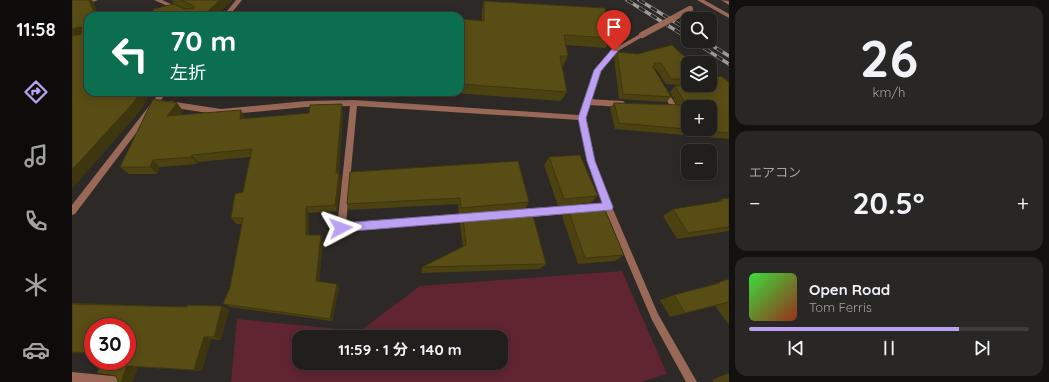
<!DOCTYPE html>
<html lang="ja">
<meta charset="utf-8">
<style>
body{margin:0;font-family:Quicksand,"Noto Sans JP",sans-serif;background:#292725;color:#f1f3f6;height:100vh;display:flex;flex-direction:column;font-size:15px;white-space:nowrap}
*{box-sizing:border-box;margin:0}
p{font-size:13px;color:#a2a2a3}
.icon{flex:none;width:22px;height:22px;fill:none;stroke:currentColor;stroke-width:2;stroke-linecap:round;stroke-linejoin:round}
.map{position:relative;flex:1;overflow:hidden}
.panel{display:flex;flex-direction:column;gap:6px;padding:6px;background:#12110f;width:320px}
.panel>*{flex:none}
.guide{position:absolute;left:12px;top:12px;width:380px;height:84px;border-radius:12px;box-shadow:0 2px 10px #0003,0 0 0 1px #3e3d3b;background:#0b6e4f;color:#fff;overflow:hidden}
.fabs{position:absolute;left:609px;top:12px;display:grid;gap:8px}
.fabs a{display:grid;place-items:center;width:36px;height:36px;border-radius:8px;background:#211f1c;box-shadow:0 2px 10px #0003,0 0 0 1px #3e3d3b;font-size:20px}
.speed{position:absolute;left:12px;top:318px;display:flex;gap:8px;font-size:20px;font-weight:700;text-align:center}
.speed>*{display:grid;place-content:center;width:52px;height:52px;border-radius:50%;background:#211f1c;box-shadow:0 2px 10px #0003,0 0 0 1px #3e3d3b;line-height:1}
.speed .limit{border:6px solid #d22;background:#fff;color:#111}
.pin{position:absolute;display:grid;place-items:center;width:34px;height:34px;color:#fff;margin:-41px -17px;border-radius:50% 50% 50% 0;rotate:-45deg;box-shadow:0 0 4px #0007}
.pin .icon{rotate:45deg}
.me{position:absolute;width:44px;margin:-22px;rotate:86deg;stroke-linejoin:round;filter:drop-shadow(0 0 3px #0008)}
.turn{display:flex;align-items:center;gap:14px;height:84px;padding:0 20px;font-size:18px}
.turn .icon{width:52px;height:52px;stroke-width:2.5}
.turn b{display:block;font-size:28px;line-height:34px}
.big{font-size:30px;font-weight:700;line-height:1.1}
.panel .tile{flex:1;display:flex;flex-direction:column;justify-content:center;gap:6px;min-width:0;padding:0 14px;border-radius:12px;background:#292725}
.panel .dial{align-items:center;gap:0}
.dial b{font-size:52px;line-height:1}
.song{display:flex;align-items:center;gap:12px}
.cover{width:48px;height:48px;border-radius:6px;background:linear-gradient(135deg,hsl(120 70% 55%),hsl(10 70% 35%))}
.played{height:4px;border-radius:2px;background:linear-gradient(90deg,#bca0f2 75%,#3e3d3b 75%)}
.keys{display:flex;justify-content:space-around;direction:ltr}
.heat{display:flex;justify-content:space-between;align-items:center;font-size:22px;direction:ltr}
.trip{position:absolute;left:220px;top:330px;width:216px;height:40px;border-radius:12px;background:#211f1c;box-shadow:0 2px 10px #0003,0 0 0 1px #3e3d3b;font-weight:700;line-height:40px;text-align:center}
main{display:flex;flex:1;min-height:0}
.tab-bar{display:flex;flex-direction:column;width:72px;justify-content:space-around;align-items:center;background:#0d0c0b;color:#a2a2a3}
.tab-bar .icon{width:28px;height:28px}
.tab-bar .on{color:#bca0f2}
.tab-bar b{font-size:18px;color:#f1f3f6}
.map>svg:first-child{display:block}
.green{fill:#602531;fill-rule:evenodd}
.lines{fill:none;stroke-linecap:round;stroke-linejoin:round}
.service{fill:#996857;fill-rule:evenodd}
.minor{fill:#996857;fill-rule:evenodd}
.rail-casing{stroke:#9e9c99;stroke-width:3.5}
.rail{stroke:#2c2926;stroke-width:2.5;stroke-dasharray:7;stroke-linecap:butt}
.minor-bridge{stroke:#996857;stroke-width:6}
.wall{fill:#4c4211}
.shaded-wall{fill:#3e360e}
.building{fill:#584d14;stroke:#3e360e;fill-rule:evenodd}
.route{fill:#bca0f2;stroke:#7a689d}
</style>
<main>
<nav class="tab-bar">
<b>11:58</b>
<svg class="icon on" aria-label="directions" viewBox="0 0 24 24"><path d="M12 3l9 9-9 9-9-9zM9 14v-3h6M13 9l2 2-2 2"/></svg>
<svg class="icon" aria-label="music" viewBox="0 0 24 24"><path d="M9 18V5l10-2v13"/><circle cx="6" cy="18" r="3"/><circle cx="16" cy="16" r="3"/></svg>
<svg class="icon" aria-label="phone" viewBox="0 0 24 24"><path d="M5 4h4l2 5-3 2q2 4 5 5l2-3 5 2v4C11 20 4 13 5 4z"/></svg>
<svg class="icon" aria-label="climate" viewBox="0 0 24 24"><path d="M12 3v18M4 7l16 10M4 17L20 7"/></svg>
<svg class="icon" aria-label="car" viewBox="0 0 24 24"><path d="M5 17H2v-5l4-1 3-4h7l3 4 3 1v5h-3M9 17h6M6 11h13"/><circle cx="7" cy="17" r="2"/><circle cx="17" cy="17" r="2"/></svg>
</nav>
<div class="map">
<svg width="657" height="382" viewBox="0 0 657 382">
<rect width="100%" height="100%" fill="#2c2926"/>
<path class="green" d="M550 271 595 374 569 382H159L165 319 288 331 348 286ZM227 337H429V363H227Z"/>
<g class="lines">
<g class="service">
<polygon points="82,0 90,0 126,16 118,16"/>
<polygon points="590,88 594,88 605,107 604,109 593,109 592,107 593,105 597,104 589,90"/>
<polygon points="516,99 551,101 554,104 551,107 516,105 513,102"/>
<polygon points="0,372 51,377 55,378 56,382 0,382"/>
</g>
<g class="minor">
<polygon points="18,0 26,0 0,10 0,6"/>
<polygon points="164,0 170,0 157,16 151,16"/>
<polygon points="625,0 632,0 657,14 657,18"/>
<polygon points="649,0 657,1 657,5"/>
<polygon points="570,33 573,35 572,36 544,52 529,71 514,118 523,161 540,207 586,314 625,382 614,382 580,320 532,207 515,161 507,120 285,106 274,224 400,213 403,214 404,217 403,220 400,221 269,232 266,231 265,228 278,106 234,107 149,115 97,107 94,104 97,101 149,109 234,101 282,100 507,115 524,68 540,50"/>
<polygon points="88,92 95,92 3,214 0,215 0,205"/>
<polygon points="506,205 509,206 510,209 509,212 506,213 449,218 446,217 445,214 446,211 449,210"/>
</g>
<defs>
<g id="rail">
<polyline points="555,0 616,38"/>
<polyline points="567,0 616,30"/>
<polyline points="621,41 657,64"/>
<polyline points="633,41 657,56"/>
</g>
</defs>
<use href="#rail" class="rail-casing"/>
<use href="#rail" class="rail"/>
<polyline class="minor-bridge" points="570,35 618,9"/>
</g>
<g class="wall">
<polygon points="100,0 160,0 160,1 144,16 74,16 113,9 102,4"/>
<polygon points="412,1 539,38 534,48 494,45 496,56 491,66 490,66 495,92 489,101 369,92 388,92 388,19 410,21 410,11"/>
<polygon points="545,52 616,63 616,85 638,85 645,77 657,82 657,139 543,129 538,108 542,103 605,105 598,92 603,86 615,86 594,84 584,69 582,69 599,97 594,102 547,99 542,57"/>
<polygon points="105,103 111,111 108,115 173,118 173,119 271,112 267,173 269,179 265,211 237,213 237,235 251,241 247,282 265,284 267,288 260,321 158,307 151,304 158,287 170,224 164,224 159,218 171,192 178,157 126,162 125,164 88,167 85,174 57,174 48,167"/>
<polygon points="477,157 526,196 518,203 486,206 472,165"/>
<polygon points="278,172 457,202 453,209 387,214 386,204 277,210 275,204"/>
<polygon points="657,198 657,231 605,239 591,216 601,209 645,202 650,199"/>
<polygon points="496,209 552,255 543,261 506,264 490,216"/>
<polygon points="391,217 474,264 468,269 349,273 350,267 391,247 388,224"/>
<polygon points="657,279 657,325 643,306 598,317 588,300 602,295 632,287"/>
<polygon points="0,303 115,307 150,306 157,309 149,340 139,339 130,371 66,367 60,382 55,361 21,327 21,354 0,353"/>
<polygon points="657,373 657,382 641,382 640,380"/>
</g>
<g class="shaded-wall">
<polygon points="17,0 20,0 22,3 27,16 24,16"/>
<polygon points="148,0 160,0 160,1 144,16 132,16 134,13"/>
<polygon points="8,27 16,36 0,41 0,29"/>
<polygon points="68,92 80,92 69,110 0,189 0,170"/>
<polygon points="105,103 111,111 102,124 95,116"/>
<polygon points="270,104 271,112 266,179 264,173"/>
<polygon points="169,110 173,118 172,127 168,119"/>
<polygon points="120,155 126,162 125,164 119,157"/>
<polygon points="81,160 88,167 85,174 78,167"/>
<polygon points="267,173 269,179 265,211 263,205"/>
<polygon points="234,207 237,213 237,241 234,235"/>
<polygon points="249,235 251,241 247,285 244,281"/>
<polygon points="265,284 267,288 260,321 258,319"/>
<polygon points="657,302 643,306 598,317 613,313"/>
<polygon points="150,306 157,309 149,340 142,337"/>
<polygon points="132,337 139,339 130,371 122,370"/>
<polygon points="55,366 66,367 60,382 49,382"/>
</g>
<g class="building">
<polygon points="0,0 17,0 24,16 16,16 16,92 68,92 62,102 0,170 0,36 9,34 10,28 8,27 0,29"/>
<polygon points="109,0 148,0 134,13 132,16 74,16 82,9 101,4 113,9 122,8 122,6"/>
<polygon points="412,1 533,8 539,38 492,35 496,56 488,56 495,92 388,84 388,19 412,21"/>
<polygon points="302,14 338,16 301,16"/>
<polygon points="600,45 615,59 623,57 630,63 616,63 616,79 599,79 589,63 583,63 581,67 599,97 551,94 545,52 566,54"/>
<path d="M638 71 645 77 649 76 657 82V133L547 123 542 103 609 105 612 101 603 86 638 85ZM616 107H638V129H616Z"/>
<polygon points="81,99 105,103 95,116 169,110 168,119 237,113 238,105 270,104 264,173 267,173 263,205 234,207 234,235 249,235 244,281 265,284 258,319 151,304 158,287 171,218 159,218 163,194 171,192 180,149 120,155 119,157 81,160 78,167 48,167"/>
<polygon points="508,155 526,196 492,199 477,157"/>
<polygon points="446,161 457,202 389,208 388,198 275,204 278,172"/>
<polygon points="657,198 657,227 616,233 601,209 651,201 650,199"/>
<polygon points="530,207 531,210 533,210 552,255 513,258 496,209"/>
<polygon points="460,212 474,264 350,267 394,245 391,217"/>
<polygon points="657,279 657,302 613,313 602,295 648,283 647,282"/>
<polygon points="0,304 115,307 115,305 150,306 142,337 132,337 122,370 55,366 49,382 46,382 46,381 44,376 25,373 30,361 55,361 55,327 21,327 21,353 0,352"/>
</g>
<polygon class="route" points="540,49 546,51 529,71 514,118 523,161 541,207 540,210 269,232 266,231 264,228 269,223 530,203 515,161 506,118 522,70"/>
</svg>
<div class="fabs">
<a><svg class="icon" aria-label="search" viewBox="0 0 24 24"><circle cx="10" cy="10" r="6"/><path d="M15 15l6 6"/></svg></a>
<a><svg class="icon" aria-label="layers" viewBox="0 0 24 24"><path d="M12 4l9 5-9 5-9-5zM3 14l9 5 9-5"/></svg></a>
<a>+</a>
<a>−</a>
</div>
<div class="speed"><div class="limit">30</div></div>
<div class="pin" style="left:542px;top:51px;background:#d93025"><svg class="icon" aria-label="arrive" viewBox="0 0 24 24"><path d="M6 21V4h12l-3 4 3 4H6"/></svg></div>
<svg class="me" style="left:269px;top:228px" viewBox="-20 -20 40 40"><path d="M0-17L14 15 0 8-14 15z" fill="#bca0f2" stroke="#fff" stroke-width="4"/></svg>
<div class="trip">11:59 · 1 分 · 140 m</div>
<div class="guide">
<div class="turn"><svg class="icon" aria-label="left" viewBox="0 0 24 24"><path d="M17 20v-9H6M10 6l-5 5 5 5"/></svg><div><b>70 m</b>左折</div></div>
</div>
</div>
<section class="panel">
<div class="tile dial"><b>26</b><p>km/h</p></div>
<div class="tile"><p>エアコン</p>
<div class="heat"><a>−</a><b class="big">20.5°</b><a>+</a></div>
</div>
<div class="tile">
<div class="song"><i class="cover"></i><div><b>Open Road</b><p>Tom Ferris</p></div></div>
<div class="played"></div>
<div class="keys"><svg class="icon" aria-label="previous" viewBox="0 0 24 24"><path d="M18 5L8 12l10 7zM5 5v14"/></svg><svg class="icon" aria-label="pause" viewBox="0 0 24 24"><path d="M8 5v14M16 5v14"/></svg><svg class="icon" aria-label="next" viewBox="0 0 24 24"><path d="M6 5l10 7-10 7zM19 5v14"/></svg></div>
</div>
</section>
</main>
